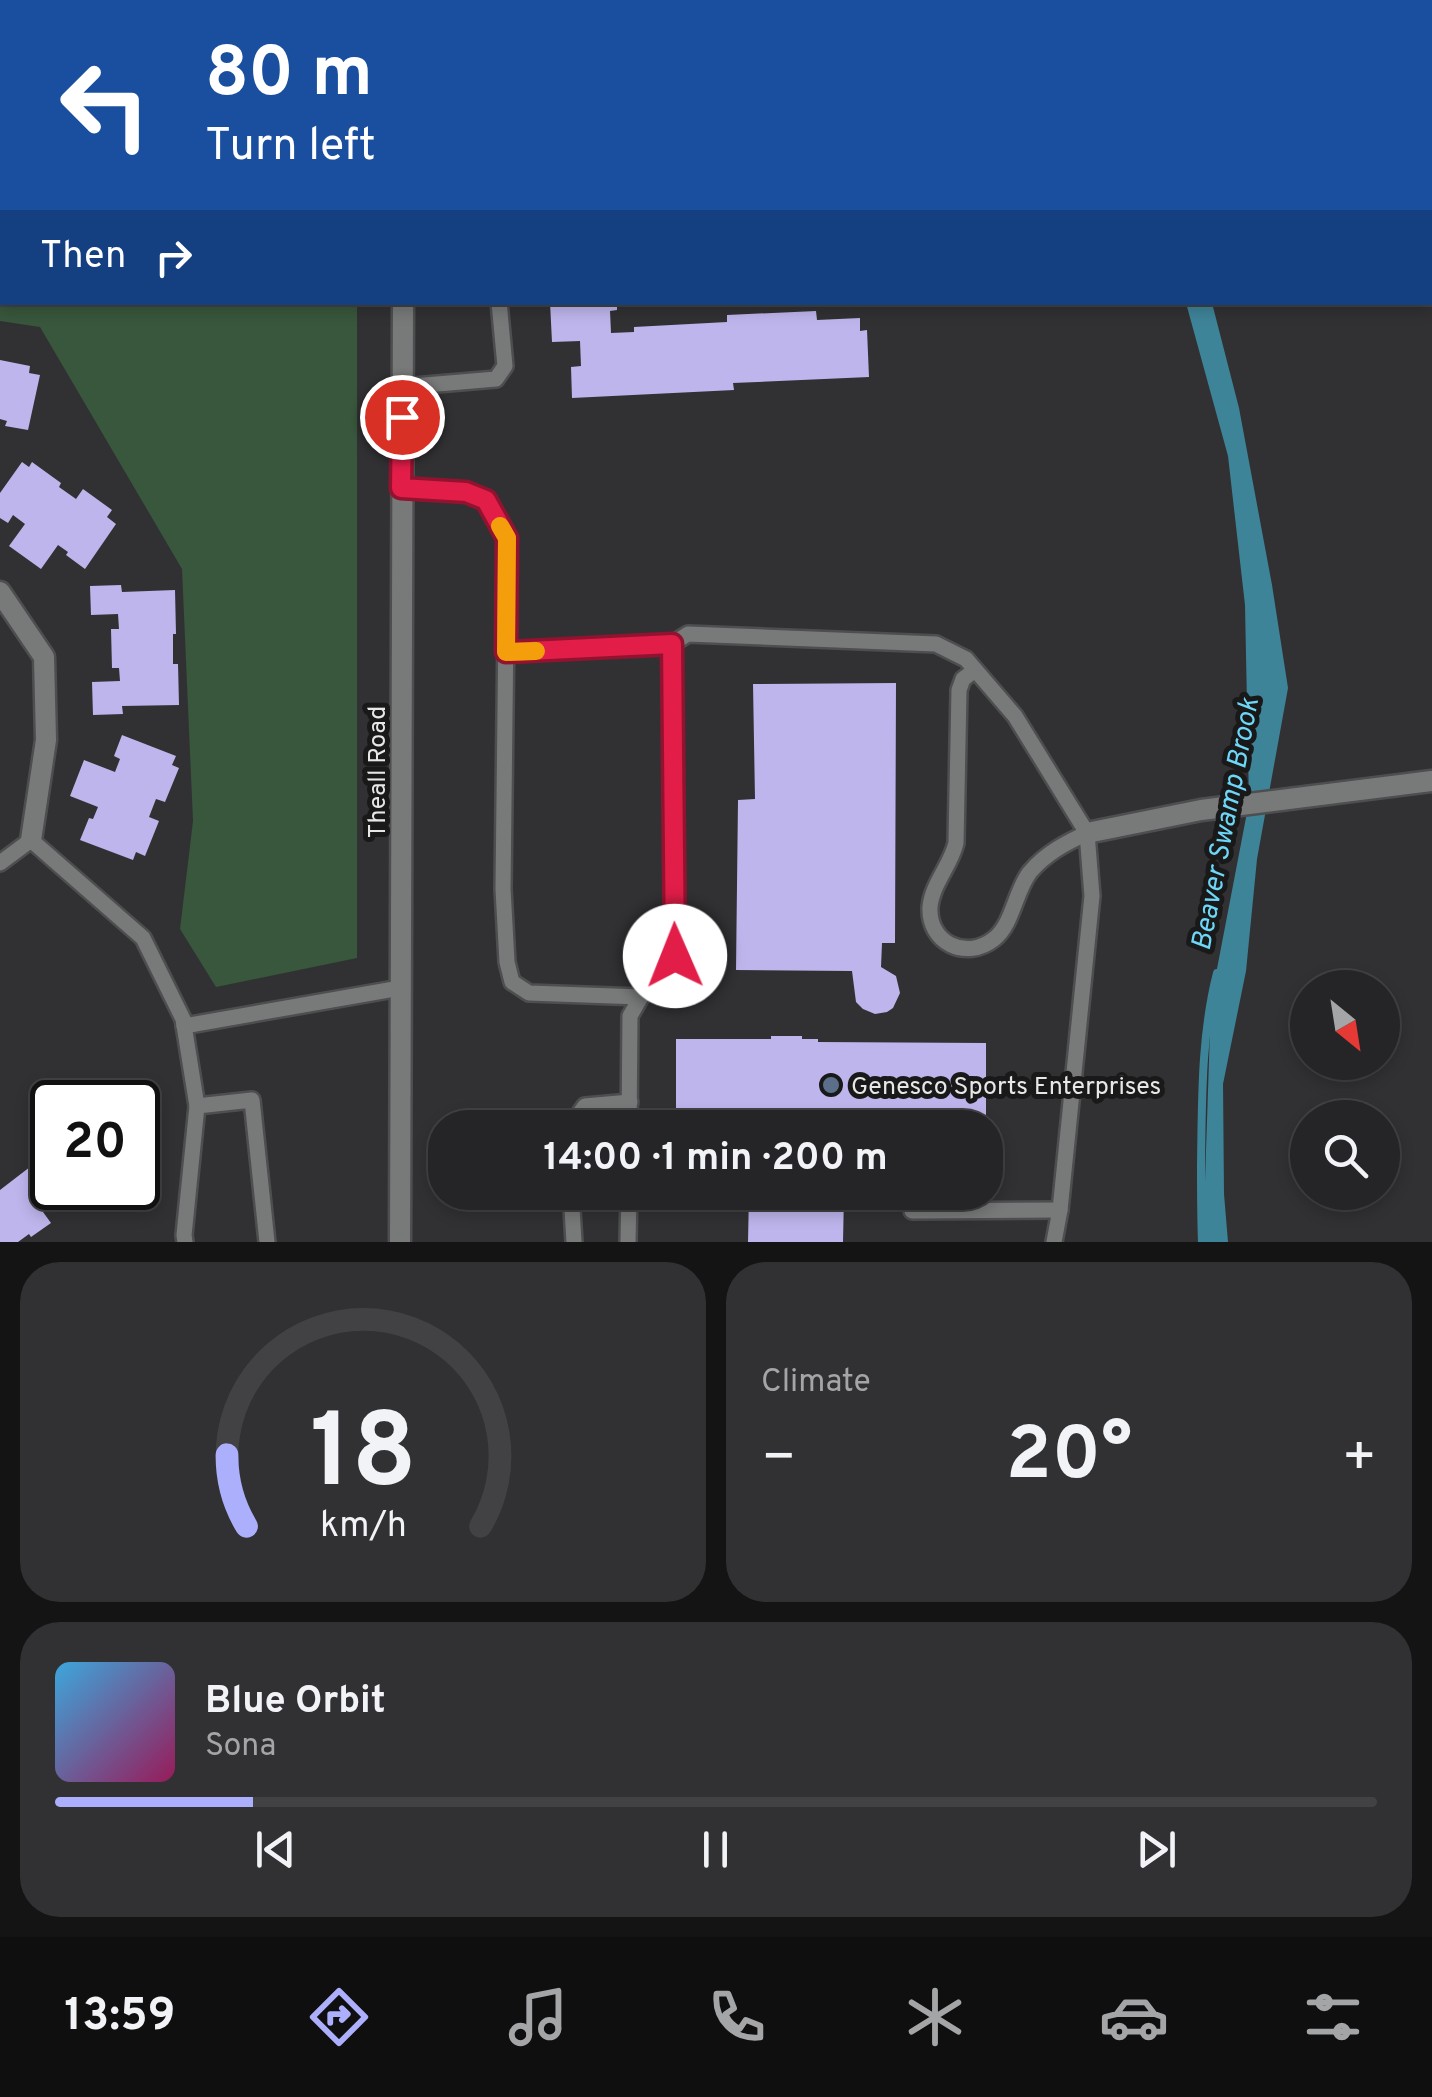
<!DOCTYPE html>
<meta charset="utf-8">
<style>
body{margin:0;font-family:Overpass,sans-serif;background:#313133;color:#f1f3f6;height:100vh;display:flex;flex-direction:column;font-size:38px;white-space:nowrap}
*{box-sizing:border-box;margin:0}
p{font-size:32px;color:#a3a5a7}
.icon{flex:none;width:55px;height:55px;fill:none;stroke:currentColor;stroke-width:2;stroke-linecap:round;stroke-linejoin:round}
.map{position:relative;height:1242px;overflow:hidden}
.drawer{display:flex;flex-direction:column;gap:20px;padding:20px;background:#141415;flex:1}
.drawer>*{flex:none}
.hud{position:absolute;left:0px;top:0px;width:1432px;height:305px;box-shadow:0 5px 15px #0003,0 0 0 2px #424244;background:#1a4fa0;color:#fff;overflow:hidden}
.needle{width:65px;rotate:150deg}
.tools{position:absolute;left:1290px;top:970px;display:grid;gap:20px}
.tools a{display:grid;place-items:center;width:110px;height:110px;border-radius:50%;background:#252527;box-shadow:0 5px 15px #0003,0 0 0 2px #424244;font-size:50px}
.speed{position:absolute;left:30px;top:1080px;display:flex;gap:20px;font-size:50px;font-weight:700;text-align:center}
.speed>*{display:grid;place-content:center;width:130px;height:130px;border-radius:50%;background:#252527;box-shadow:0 5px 15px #0003,0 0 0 2px #424244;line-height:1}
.speed .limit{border:5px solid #111;border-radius:15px;background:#fff;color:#111}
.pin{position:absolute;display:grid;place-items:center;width:85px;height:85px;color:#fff;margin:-42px;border:5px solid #fff;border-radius:50%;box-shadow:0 2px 10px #0007}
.me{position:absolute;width:110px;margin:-55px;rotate:359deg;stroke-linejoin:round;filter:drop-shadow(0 0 8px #0008)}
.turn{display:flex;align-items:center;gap:35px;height:210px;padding:0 40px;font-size:45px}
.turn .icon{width:130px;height:130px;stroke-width:2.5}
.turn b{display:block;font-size:70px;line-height:85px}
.then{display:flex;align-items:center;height:95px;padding:0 40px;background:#0003;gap:20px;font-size:38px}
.big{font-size:75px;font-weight:700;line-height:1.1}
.drawer .card{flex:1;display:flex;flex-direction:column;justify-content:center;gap:15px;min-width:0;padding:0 35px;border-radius:40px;background:#313133}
.drawer .dial{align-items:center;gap:0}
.dial svg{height:260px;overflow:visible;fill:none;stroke:#424244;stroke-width:7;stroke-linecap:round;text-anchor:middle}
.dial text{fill:#f1f3f6;stroke:none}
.song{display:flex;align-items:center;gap:30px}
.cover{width:120px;height:120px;border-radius:15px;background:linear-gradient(135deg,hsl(200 70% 55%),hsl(330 70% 35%))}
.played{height:10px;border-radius:5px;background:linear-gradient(90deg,#acaffb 15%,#424244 15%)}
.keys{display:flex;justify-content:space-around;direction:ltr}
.heat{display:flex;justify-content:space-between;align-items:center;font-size:55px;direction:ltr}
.drawer .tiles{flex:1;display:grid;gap:20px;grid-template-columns:1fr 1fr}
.card:last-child{grid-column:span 2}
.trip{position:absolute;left:428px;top:1110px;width:575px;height:100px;border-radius:40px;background:#252527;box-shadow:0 5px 15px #0003,0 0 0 2px #424244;font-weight:700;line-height:100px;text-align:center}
.dock{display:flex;height:160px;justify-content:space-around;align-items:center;background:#0f0f10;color:#a3a5a7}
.dock .icon{width:70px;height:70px}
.dock .active{color:#acaffb}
.dock b{font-size:45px;color:#f1f3f6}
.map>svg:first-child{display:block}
.green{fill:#38573c}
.water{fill:#3e8499}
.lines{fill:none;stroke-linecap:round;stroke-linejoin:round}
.stream{stroke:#3e8499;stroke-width:8}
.building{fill:#beb5ec}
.lane-casing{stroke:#4e4e51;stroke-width:20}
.street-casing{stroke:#4e4e51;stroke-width:25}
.secondary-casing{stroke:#4e4e51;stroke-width:25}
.lane{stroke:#787a7a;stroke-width:15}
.street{stroke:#787a7a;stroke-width:20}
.secondary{stroke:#9fa2a2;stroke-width:20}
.route-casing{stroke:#92132f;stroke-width:25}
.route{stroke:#e11d48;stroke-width:18}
.slow{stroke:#f59e0b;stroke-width:18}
.service-dot{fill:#5c6f8a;stroke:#19191a;stroke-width:4}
.labels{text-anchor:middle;stroke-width:10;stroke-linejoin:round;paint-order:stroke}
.street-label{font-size:25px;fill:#e7e7e8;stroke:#19191a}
.poi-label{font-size:25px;fill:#e7e7e8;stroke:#19191a;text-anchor:start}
.water-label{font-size:28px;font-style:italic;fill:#6ed7f8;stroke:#19191a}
</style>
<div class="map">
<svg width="1432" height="1242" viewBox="0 0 1432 1242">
<rect width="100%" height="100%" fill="#313134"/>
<g class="green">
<polygon points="0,0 356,0 356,2 2,2 2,302 357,303 357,958 216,987 180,929 193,821 182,569 40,327 0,321"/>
<polygon points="1336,0 1432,0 1432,77 1430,77 1430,2 1337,2"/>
</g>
<polygon class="water" points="1186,303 1212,303 1239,408 1272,585 1288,688 1257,859 1246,971 1223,1084 1224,1194 1228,1242 1203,1242 1211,1000 1249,802 1245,605 1228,456"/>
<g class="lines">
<path class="stream" d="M1202 1242C1201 1216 1201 1191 1201 1165 1202 1101 1201 1035 1217 973"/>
</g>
<g class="building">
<polygon points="550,302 617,302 617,310 610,311 611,333 634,332 634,327 727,322 727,315 816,311 817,320 860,318 860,331 867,330 869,377 733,383 734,390 572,398 571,367 581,366 580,341 552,342"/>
<polygon points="0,360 30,366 29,373 40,375 28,430 5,426 7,421 0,419"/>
<polygon points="22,462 29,467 32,462 61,483 59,487 76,499 83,489 112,510 107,517 116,524 85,569 66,555 68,552 58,545 41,569 9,546 25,524 13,515 8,523 0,518 0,493"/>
<polygon points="121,585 122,592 175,590 176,634 173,634 173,664 178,664 179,705 122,706 123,714 93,715 92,682 120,681 119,668 112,668 111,629 119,629 118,614 91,615 90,586"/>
<polygon points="896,683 895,943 882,943 881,967 896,976 900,993 893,1008 887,1012 875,1014 863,1009 856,1002 852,971 736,970 738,800 755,799 753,684"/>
<polygon points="122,735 176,756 172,765 179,768 165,802 156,799 149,817 159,821 145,856 136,852 133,860 80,840 89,818 93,819 98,807 70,796 84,760 115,772 120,759 114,756"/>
<polygon points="771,1036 802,1036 802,1039 818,1039 818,1042 986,1043 986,1128 676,1128 676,1039 771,1039"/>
<polygon points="52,1150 52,1188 78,1188 43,1212 51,1223 31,1237 29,1234 18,1242 0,1242 0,1190"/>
<polygon points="792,1192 844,1194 843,1242 748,1242 749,1193"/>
</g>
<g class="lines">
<defs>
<g id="lane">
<polyline points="402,387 496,379 505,366 499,302"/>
<polyline points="401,488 466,492 486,501 507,538 503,889 507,962 512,982 529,993 641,997"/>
<polyline points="506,652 672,644"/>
<path d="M975 670 963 679 959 690 956 843C951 865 932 884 930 907 928 943 966 961 994 939 1013 924 1015 891 1030 872 1046 853 1066 843 1087 833"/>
<polyline points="0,863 31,840 143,938 183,1019 197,1106 184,1235 185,1242"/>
<polyline points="184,1026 400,988"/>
<polyline points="197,1106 252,1100 267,1242"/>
<polyline points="569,1128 585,1106 630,1102"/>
<polyline points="629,1128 630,1016 653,976 675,956 672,644 688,634 936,644 966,659 1015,716 1087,833 1092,896 1060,1210 1054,1242"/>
<polyline points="571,1192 574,1242"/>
<polyline points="912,1211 1060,1210"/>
<polyline points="628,1242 629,1192"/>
</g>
<g id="street">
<polyline points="406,2 406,0"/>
<polyline points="926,2 926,0"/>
<polyline points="0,592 44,657 46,740 31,840"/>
<polyline points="1087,833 1201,810 1432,781"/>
<polyline points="400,1242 403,302"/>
</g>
<g id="secondary">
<polyline points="561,0 572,2"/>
<polyline points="1430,105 1432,105"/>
</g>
</defs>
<use href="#lane" class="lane-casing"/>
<use href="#street" class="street-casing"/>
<use href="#secondary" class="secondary-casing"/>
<use href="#lane" class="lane"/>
<use href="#street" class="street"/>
<use href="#secondary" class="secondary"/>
</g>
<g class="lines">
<defs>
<polyline id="route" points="402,417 401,488 466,492 486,500 507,538 506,652 672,644 675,956"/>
</defs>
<use href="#route" class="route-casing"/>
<use href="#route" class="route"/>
<polyline class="slow" points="500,526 507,538 506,652 536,651"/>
</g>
<circle class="service-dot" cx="831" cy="1085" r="10"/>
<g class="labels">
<g class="street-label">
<text transform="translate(376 772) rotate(-90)" y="9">Theall Road</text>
</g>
<g class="poi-label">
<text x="851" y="1094">Genesco Sports Enterprises</text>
</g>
<g class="water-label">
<text transform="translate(1224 824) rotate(-79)" y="10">Beaver Swamp Brook</text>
</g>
</g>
</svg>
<div class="tools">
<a><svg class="needle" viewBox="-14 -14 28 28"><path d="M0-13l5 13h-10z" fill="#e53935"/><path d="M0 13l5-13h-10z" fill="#a3a5a7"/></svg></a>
<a><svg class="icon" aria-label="search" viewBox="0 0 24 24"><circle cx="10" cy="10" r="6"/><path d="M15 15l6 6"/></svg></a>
</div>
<div class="speed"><div class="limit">20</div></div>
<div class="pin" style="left:402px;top:417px;background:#d93025"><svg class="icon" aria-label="arrive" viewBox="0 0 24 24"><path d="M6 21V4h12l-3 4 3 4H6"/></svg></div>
<svg class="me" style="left:675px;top:956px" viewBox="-20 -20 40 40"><circle r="19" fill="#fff"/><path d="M0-13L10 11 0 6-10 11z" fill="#e11d48"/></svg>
<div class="trip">14:00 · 1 min · 200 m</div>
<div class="hud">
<div class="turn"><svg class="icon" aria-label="left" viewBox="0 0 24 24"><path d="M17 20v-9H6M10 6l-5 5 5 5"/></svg><div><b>80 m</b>Turn left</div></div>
<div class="then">Then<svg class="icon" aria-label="right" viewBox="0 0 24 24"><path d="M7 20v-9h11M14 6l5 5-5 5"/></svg></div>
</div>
</div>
<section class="drawer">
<div class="tiles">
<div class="card dial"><svg viewBox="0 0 100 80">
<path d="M14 69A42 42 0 1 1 86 69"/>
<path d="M14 69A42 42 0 0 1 8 47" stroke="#acaffb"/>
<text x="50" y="56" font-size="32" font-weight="700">18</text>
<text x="50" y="72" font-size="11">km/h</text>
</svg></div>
<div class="card"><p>Climate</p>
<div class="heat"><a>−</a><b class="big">20°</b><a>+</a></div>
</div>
<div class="card">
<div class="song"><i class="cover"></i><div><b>Blue Orbit</b><p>Sona</p></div></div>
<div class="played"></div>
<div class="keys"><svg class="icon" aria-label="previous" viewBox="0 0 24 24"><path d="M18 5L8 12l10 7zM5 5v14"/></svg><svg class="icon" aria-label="pause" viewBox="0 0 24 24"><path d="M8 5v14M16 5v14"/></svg><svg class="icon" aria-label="next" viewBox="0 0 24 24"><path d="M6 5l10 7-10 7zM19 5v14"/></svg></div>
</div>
</div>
</section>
<nav class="dock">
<b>13:59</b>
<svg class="icon active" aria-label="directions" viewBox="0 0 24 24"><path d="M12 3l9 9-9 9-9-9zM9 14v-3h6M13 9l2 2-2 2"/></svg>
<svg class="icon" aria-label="music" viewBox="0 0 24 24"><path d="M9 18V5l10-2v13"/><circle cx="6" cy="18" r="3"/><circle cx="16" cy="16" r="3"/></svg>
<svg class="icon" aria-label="phone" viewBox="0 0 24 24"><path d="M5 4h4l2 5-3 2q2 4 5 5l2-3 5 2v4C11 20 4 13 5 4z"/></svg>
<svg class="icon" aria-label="climate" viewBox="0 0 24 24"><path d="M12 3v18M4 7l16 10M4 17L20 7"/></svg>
<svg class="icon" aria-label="car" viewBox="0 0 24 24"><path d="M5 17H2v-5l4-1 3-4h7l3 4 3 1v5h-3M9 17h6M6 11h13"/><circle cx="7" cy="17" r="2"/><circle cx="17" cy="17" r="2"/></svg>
<svg class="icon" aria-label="filters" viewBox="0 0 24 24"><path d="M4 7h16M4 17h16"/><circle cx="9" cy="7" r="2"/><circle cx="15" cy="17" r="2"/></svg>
</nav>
